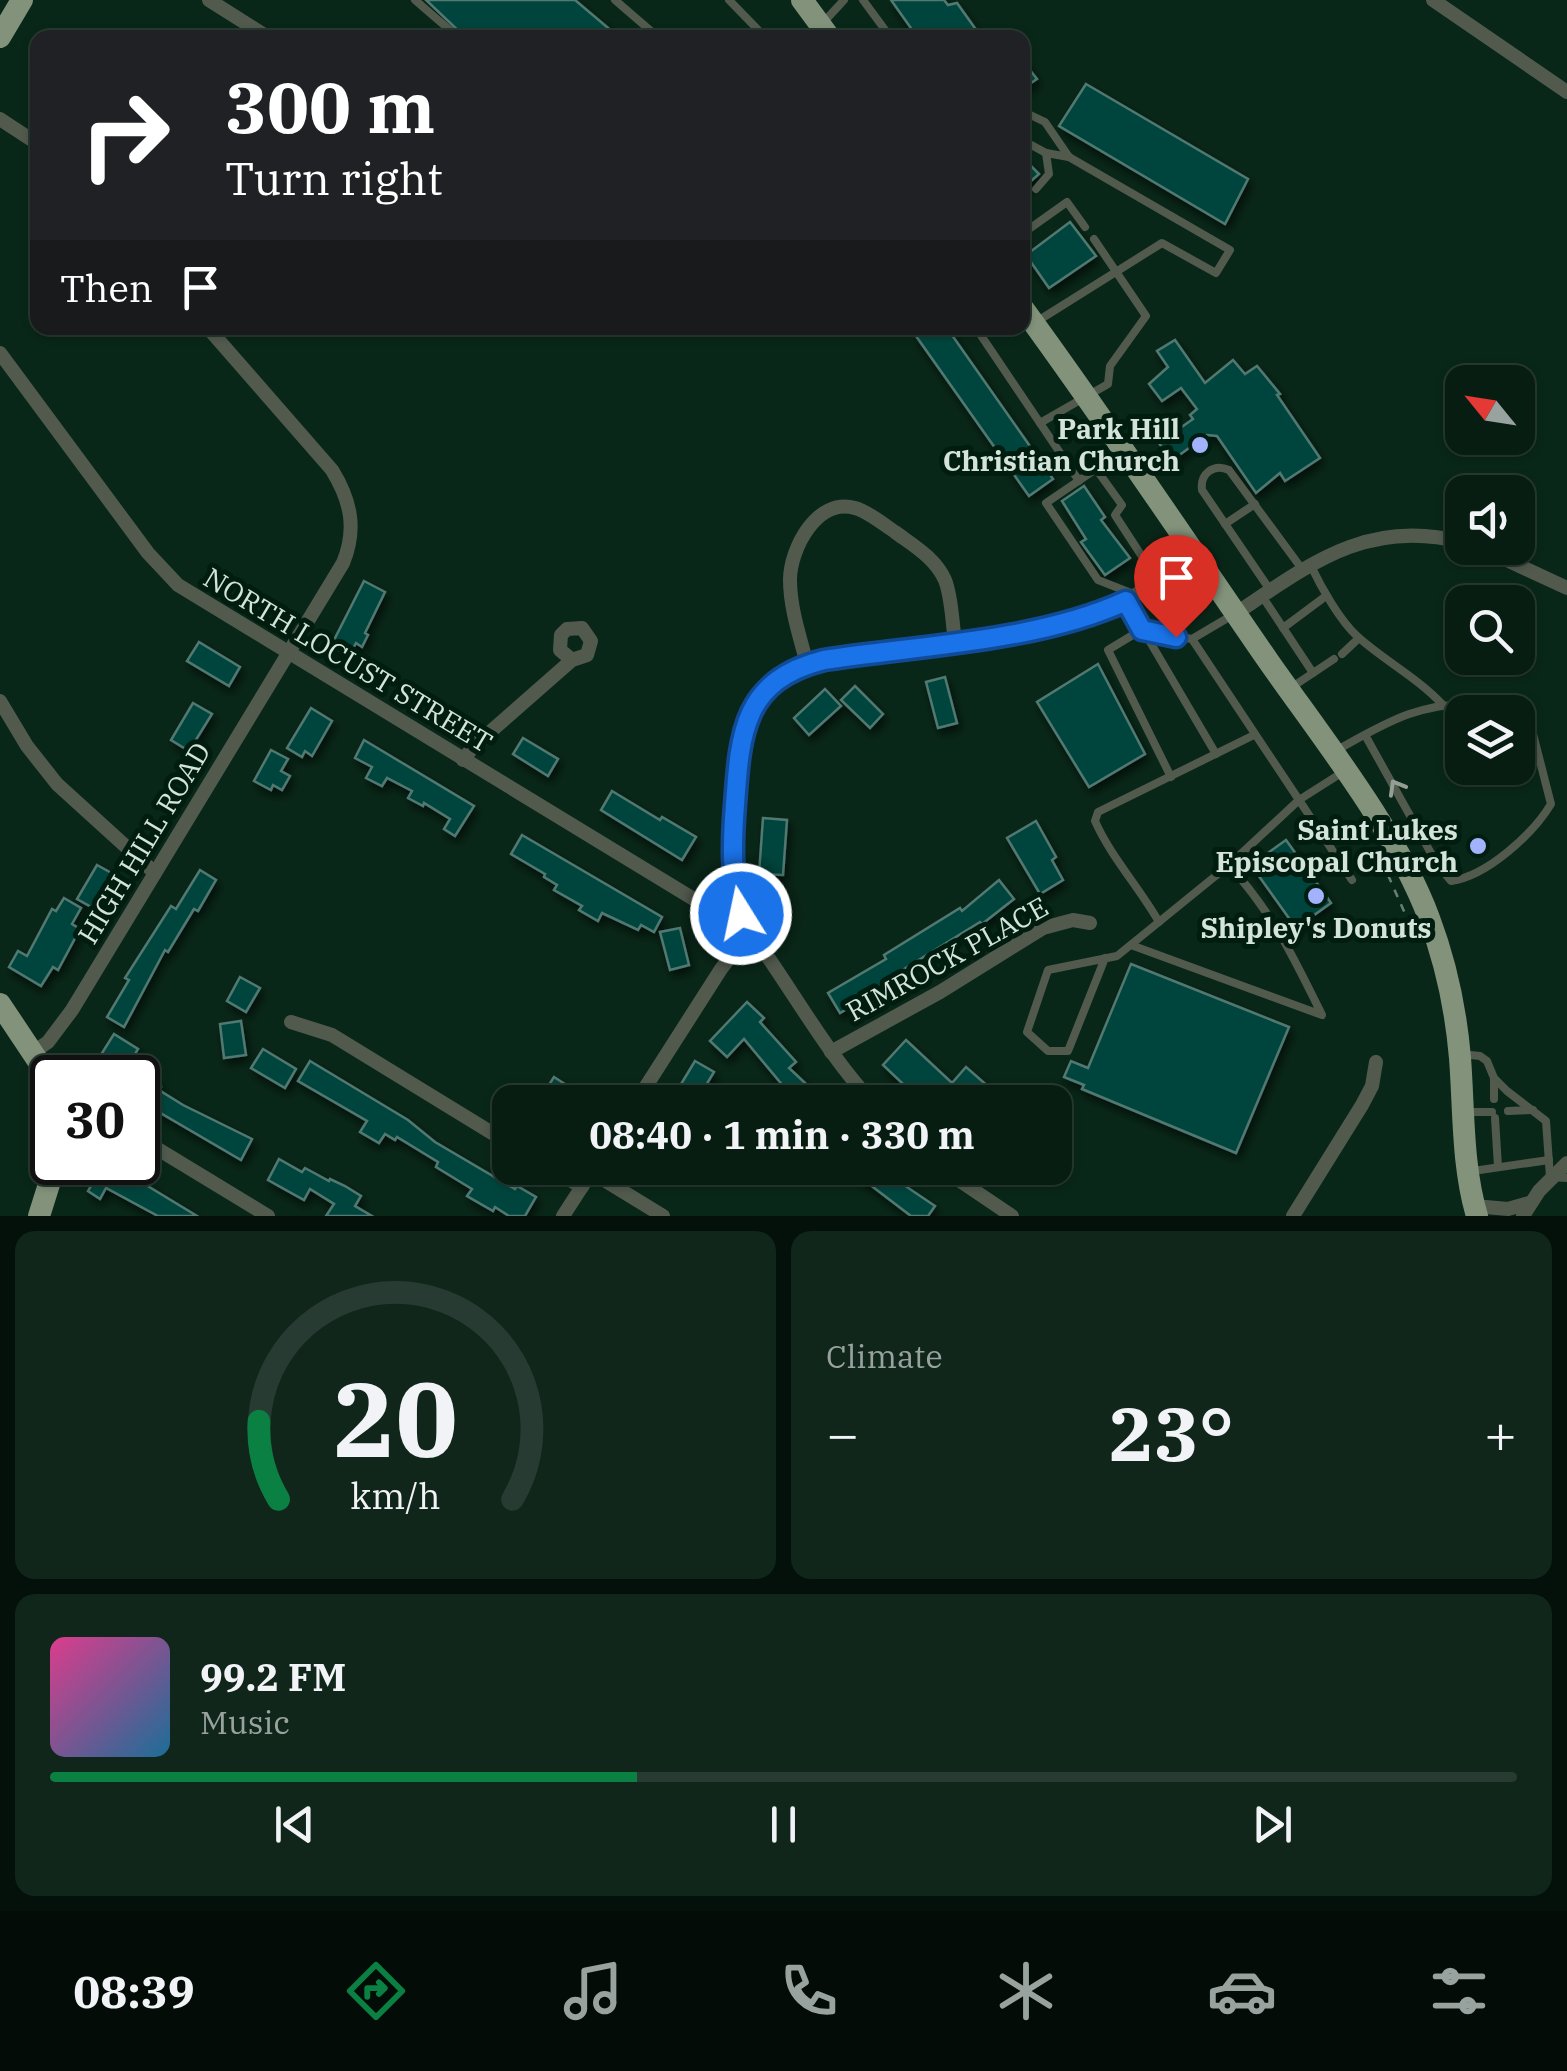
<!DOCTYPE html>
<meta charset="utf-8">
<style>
body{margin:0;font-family:"IBM Plex Serif",serif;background:#10261b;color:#f1f3f6;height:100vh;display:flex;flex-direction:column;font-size:38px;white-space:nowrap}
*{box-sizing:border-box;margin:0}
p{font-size:32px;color:#98a29f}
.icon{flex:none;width:55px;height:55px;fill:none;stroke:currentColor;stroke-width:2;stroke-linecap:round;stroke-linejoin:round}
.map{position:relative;height:1216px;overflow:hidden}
.drawer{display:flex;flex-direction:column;gap:15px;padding:15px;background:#04100a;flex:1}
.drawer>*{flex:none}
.guide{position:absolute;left:30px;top:30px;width:1000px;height:305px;border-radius:20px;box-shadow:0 2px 8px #0004,0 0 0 2px #283b32;background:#202124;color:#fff;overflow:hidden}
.needle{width:65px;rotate:300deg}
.fabs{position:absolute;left:1445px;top:365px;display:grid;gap:20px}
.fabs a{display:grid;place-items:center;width:90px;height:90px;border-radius:20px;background:#071d12;box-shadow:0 2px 8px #0004,0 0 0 2px #283b32;font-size:50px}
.speed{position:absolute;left:30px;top:1055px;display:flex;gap:20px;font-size:50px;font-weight:700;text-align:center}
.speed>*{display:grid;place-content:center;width:130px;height:130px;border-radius:50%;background:#071d12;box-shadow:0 2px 8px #0004,0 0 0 2px #283b32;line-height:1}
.speed .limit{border:5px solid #111;border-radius:15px;background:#fff;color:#111}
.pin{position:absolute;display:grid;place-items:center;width:85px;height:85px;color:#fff;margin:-102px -42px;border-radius:50% 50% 50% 0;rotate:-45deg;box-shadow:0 0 10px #0007}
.pin .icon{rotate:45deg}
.me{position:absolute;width:110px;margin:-55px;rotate:350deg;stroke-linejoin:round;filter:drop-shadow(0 0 8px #0008)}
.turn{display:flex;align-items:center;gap:35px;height:210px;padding:0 30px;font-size:45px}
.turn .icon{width:130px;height:130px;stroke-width:2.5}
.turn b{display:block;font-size:70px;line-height:85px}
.then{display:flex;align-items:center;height:95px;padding:0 30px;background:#0003;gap:20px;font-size:38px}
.big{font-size:75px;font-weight:700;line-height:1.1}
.drawer .card{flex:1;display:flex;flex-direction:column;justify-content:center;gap:15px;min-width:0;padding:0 35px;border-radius:20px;background:#10261b}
.drawer .dial{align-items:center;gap:0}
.dial svg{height:260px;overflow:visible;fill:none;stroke:#283b32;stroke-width:7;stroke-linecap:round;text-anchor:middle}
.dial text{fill:#f1f3f6;stroke:none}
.song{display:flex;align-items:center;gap:30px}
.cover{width:120px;height:120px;border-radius:15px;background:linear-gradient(135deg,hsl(330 70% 55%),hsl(200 70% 35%))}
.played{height:10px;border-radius:5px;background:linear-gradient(90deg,#0b8043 40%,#283b32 40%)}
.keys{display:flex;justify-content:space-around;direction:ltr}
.heat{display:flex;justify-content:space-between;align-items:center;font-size:55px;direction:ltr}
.drawer .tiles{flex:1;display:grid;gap:15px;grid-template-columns:1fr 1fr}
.card:last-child{grid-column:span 2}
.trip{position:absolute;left:492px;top:1085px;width:580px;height:100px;border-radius:20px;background:#071d12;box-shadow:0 2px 8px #0004,0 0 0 2px #283b32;font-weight:700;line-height:100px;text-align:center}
.menu{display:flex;height:160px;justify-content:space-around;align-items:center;background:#030c07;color:#98a29f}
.menu .icon{width:70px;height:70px}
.menu .selected{color:#0b8043}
.menu b{font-size:45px;color:#f1f3f6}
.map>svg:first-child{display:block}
.building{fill:#00453c;stroke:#517871;stroke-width:2.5;filter:url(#shadow)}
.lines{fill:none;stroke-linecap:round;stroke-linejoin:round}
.path{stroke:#688073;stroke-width:2.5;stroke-dasharray:8 8;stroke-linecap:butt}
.service{stroke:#525a4e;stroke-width:8}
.minor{stroke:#525a4e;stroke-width:14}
.primary{stroke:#83937b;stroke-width:22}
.oneway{stroke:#939f94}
.route-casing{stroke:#114b97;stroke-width:25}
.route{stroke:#1a73e8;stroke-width:18}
.poi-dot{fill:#a2b2fd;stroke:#011d0f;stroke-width:4}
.labels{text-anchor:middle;stroke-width:10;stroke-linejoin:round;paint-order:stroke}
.poi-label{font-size:28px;font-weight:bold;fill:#d4e4da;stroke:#011d0f;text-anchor:end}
.street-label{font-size:28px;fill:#d4e4da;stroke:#011d0f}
</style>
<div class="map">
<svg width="1567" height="1216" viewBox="0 0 1567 1216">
<defs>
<filter id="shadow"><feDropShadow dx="3" dy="5.5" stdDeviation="5" flood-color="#0009"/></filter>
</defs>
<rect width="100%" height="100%" fill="#092718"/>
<g class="building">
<polygon points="426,0 575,0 620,38 466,38"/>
<polygon points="891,0 944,0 948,5 957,3 982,38 918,38"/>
<polygon points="1022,60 1037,79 1022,89"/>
<polygon points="1086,84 1248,179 1225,224 1059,126"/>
<polygon points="1029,164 1039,174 1022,189 1022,168"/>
<polygon points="1070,222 1096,256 1049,288 1026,255"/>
<polygon points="928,328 947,328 1053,479 1029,496 916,336"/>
<polygon points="1175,340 1205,383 1233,360 1245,374 1257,366 1280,394 1277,395 1320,458 1285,481 1280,473 1256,493 1217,436 1207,435 1171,461 1159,443 1193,419 1190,415 1197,409 1181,388 1162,401 1149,384 1168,367 1157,351"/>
<polygon points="1084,486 1105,517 1101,520 1130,558 1105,575 1081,542 1086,539 1062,501"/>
<polygon points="364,581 385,592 365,633 368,635 362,647 356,643 349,656 331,646"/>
<polygon points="199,642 240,667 229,686 187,661"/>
<polygon points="1098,664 1145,754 1089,787 1037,702"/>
<polygon points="945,677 957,723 938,728 926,682"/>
<polygon points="855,686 883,714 870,728 841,700"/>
<polygon points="825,689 841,706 809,735 794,718"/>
<polygon points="193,703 212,714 189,751 171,740"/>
<polygon points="311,708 332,721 312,756 305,751 302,757 287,748"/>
<polygon points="523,738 558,759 548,776 513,754"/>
<polygon points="364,740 474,806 455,836 444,829 450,819 424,803 423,806 408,798 412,791 387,778 382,786 366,778 372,767 355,758"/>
<polygon points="271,750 288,759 281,771 290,776 282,790 273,785 271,790 254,781"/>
<polygon points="612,791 660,820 662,817 696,837 682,860 601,810"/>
<polygon points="763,818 787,820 783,875 759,874"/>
<polygon points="1036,821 1056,857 1052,860 1063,880 1040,894 1007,838"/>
<polygon points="522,835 662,917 654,932 641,925 638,930 602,913 598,921 579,910 582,906 554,890 557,885 544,877 545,874 511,854"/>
<polygon points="1286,840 1331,903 1296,928 1251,865"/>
<polygon points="97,865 115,875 95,909 77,899"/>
<polygon points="200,870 216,880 198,911 194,909 168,952 165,950 124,1027 107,1017 129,980 125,978 171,906 176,909"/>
<polygon points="999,880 1014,899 982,924 980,922 883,982 886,986 840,1013 828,993 886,959 884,955 960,908 962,911"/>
<polygon points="64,898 81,908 72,924 80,929 58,970 53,967 41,986 9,967 18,951 27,956 52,909 56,911"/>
<polygon points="680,928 689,965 670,970 660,932"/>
<polygon points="1131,964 1289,1027 1236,1153 1082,1089 1084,1085 1064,1077 1071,1061 1088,1068"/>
<polygon points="240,977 260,988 246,1012 227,1001"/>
<polygon points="747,1002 764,1018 760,1022 796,1062 789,1068 818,1095 811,1102 793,1102 780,1091 784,1087 744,1039 727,1057 710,1041"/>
<polygon points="241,1021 246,1055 224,1058 220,1024"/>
<polygon points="114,1034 138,1049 121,1078 106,1073 114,1060 102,1053"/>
<polygon points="906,1040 952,1083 966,1067 1006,1102 976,1102 967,1095 960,1102 922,1102 883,1065"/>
<polygon points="263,1049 296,1069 285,1088 251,1068"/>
<polygon points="310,1061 408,1120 435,1142 515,1189 517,1186 536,1197 525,1216 509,1216 495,1207 493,1211 467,1196 472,1189 436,1167 438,1162 397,1137 395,1140 385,1134 379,1143 360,1132 367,1121 298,1081"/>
<polygon points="695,1061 714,1072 696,1102 689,1102 675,1094"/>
<polygon points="554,1077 579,1093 573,1102 538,1102"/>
<polygon points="152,1081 161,1087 159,1090 183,1105 252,1139 241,1160 140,1101"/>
<polygon points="279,1159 302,1172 305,1168 329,1181 330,1179 345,1186 361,1196 355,1206 372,1216 326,1216 334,1204 310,1189 304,1200 268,1180"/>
<polygon points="105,1162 108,1162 197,1216 158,1216 106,1188 100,1199 88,1191"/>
<polygon points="848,1168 888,1168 898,1175 895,1179 935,1206 928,1216 911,1216"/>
</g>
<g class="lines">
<polyline class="path" points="1388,875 1414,934"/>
<g class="service">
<polyline points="415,0 459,38"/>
<polyline points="615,0 659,38"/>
<polyline points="729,0 766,38"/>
<polyline points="863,0 891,38"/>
<polyline points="809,38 844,0"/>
<polyline points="1022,111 1045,122 1069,157 1230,250 1216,273 1162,243 1036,322"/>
<polyline points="1022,140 1046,153 1069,157"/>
<polyline points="1036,189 1049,174 1046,153"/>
<polyline points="1022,234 1067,202 1085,227"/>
<polyline points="976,328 1079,481"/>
<polyline points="1040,423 1108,384 1110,366 1146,316 1094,239"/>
<polyline points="1225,524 1255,504"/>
<path d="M1311 566C1321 587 1340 621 1358 637 1385 661 1418 678 1443 705"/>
<path d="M1270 590 1202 490C1200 474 1213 463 1229 470L1302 569"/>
<polyline points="1136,595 1098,580 1046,503 1096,469 1122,505 1115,515 1158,581"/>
<polyline points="1262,596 1313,673"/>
<polyline points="1126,601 1216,754"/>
<polyline points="1283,628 1326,596"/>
<polyline points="1192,639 1299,800 1343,772"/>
<polyline points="1342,654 1359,638"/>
<polyline points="1292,687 1334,659"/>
<path d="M1365 735 1437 864 1451 881C1487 876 1533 834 1551 804L1533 734 1518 717"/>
<path d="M1337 750C1386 723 1419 702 1477 704 1492 704 1502 704 1514 712"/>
<polyline points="1171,777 1108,650 1141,630 1192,639 1231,616"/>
<path d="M1159 922C1139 887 1111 857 1095 821L1098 812 1254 735"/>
<path d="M1131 945 1322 1015C1293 956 1273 914 1229 865"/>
<polyline points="1105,958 1068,1051 1048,1051 1027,1032 1048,970 1117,956 1229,865 1299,800 1352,880"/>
<polyline points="1461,1054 1480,1056 1487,1061 1494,1078 1507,1091 1546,1121 1550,1177 1567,1178"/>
<polyline points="1494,1099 1494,1079"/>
<polyline points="1508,1111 1533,1110"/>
<polyline points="1466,1112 1492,1112"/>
<polyline points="1495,1118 1498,1167"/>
<polyline points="1473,1171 1549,1160"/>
</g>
<g class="minor">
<polyline points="209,0 269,38"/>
<polyline points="1433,0 1567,92"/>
<polyline points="0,119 38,144"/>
<polyline points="0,353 148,553 178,585 715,912 745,922"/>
<polyline points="1481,548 1567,588"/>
<path d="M1235 614C1310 564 1367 518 1462 542"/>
<path d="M807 664C800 637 790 608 790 580 790 549 817 497 855 508 869 512 883 524 895 532 914 546 935 558 945 580 952 598 952 622 955 641"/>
<polyline points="0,701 27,746 57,784 155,873"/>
<polyline points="463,760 473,747 572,660 587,655 591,641 582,628 567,629 561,635 560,650 572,660"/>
<polyline points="291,1022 332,1035 510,1144"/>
<path d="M35 1051 48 1042 72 1010 343 563C357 529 351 501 332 470L208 328"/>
<polyline points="831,1052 940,992 1043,928 1073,920 1090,923"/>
<polyline points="636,1102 721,969 750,931"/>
<path d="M872 1102C834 1061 805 1012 774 966 763 949 748 933 741 914 725 872 731 742 755 704 770 679 797 666 824 659L1071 623 1128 600 1196 556"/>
<polyline points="138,1137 268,1216"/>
<polyline points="549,1168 582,1187"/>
<polyline points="941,1168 1012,1216"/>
<polyline points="591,1172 663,1216"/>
<polyline points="1474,1206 1508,1209 1529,1203"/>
<polyline points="563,1216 594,1168"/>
<polyline points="1293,1216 1362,1105 1372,1086 1376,1062"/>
<polyline points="1523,1216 1539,1191 1567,1163"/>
</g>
<g class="primary">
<polyline points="802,0 830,38"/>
<polyline points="0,37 22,0"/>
<path d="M1022 307C1107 423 1187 543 1269 662 1323 739 1396 830 1429 918 1446 963 1456 1011 1460 1058 1464 1110 1462 1166 1477 1216"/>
<polyline points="0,1004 52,1082"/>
<polyline points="39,1216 56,1162"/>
</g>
</g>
<defs><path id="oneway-chevron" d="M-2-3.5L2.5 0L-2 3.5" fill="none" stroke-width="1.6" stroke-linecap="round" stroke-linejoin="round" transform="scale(2.5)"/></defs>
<use class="oneway" href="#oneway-chevron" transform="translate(1396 787) rotate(-120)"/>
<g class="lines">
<defs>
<path id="route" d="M741 914C731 877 732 842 735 805 740 733 743 680 824 660 921 645 1036 642 1126 601L1142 630 1176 637"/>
</defs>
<use href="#route" class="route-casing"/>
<use href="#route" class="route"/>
</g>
<g class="poi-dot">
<circle cx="1200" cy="445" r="10"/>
<circle cx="1478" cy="846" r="10"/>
<circle cx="1316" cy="896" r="10"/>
</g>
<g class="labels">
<g class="poi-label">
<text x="1180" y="439">Park Hill<tspan x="1180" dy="32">Christian Church</tspan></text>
<text x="1458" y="840">Saint Lukes<tspan x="1458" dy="32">Episcopal Church</tspan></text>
<text x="1316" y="938" text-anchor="middle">Shipley's Donuts</text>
</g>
<g class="street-label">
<text transform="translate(348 660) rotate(31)" y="10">NORTH LOCUST STREET</text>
<text transform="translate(144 843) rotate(-59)" y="10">HIGH HILL ROAD</text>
<text transform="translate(947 959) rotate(-29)" y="10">RIMROCK PLACE</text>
</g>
</g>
</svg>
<div class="fabs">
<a><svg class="needle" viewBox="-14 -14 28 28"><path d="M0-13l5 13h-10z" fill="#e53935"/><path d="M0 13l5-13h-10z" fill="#98a29f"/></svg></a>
<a><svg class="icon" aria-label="sound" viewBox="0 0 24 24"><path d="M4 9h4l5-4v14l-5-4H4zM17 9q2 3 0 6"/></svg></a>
<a><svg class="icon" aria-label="search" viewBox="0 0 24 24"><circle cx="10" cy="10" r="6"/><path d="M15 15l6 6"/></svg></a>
<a><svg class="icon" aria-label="layers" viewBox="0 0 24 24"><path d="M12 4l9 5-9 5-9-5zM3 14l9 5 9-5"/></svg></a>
</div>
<div class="speed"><div class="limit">30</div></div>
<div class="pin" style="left:1176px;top:637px;background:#d93025"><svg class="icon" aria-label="arrive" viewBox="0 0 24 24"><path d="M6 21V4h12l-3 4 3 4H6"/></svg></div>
<svg class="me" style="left:741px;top:914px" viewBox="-20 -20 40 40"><circle r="17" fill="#1a73e8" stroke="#fff" stroke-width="3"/><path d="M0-11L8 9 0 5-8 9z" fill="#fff"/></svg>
<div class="trip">08:40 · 1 min · 330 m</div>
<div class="guide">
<div class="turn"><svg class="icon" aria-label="right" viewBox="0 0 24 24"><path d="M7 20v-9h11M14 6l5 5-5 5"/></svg><div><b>300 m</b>Turn right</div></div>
<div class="then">Then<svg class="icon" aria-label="arrive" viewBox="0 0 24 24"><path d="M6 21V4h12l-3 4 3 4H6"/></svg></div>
</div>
</div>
<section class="drawer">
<div class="tiles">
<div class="card dial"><svg viewBox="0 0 100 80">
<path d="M14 69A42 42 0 1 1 86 69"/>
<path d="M14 69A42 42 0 0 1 8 45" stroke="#0b8043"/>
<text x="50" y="56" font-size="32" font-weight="700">20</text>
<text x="50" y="72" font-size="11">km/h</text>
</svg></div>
<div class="card"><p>Climate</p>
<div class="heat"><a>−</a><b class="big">23°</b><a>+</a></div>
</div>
<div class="card">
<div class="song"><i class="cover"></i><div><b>99.2 FM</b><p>Music</p></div></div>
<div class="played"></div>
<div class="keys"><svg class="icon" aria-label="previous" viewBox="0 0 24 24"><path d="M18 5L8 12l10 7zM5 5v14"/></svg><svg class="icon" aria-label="pause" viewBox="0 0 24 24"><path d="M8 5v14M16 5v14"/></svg><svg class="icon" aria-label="next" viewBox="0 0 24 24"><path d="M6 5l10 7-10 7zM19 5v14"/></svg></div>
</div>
</div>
</section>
<nav class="menu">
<b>08:39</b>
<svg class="icon selected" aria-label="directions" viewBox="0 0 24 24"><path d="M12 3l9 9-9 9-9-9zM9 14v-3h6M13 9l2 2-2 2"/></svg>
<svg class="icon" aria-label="music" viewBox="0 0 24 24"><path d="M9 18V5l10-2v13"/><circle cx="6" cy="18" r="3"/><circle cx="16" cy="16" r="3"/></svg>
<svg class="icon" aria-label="phone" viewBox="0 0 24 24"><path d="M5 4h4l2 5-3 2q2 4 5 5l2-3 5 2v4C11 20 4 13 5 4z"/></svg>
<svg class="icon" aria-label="climate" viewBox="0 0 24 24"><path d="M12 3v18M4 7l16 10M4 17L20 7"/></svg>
<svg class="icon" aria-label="car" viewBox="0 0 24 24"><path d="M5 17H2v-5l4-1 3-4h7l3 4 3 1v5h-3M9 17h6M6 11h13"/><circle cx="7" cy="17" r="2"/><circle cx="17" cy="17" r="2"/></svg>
<svg class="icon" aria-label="filters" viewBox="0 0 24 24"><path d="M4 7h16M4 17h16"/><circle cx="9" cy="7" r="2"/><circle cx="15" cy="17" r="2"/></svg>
</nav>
